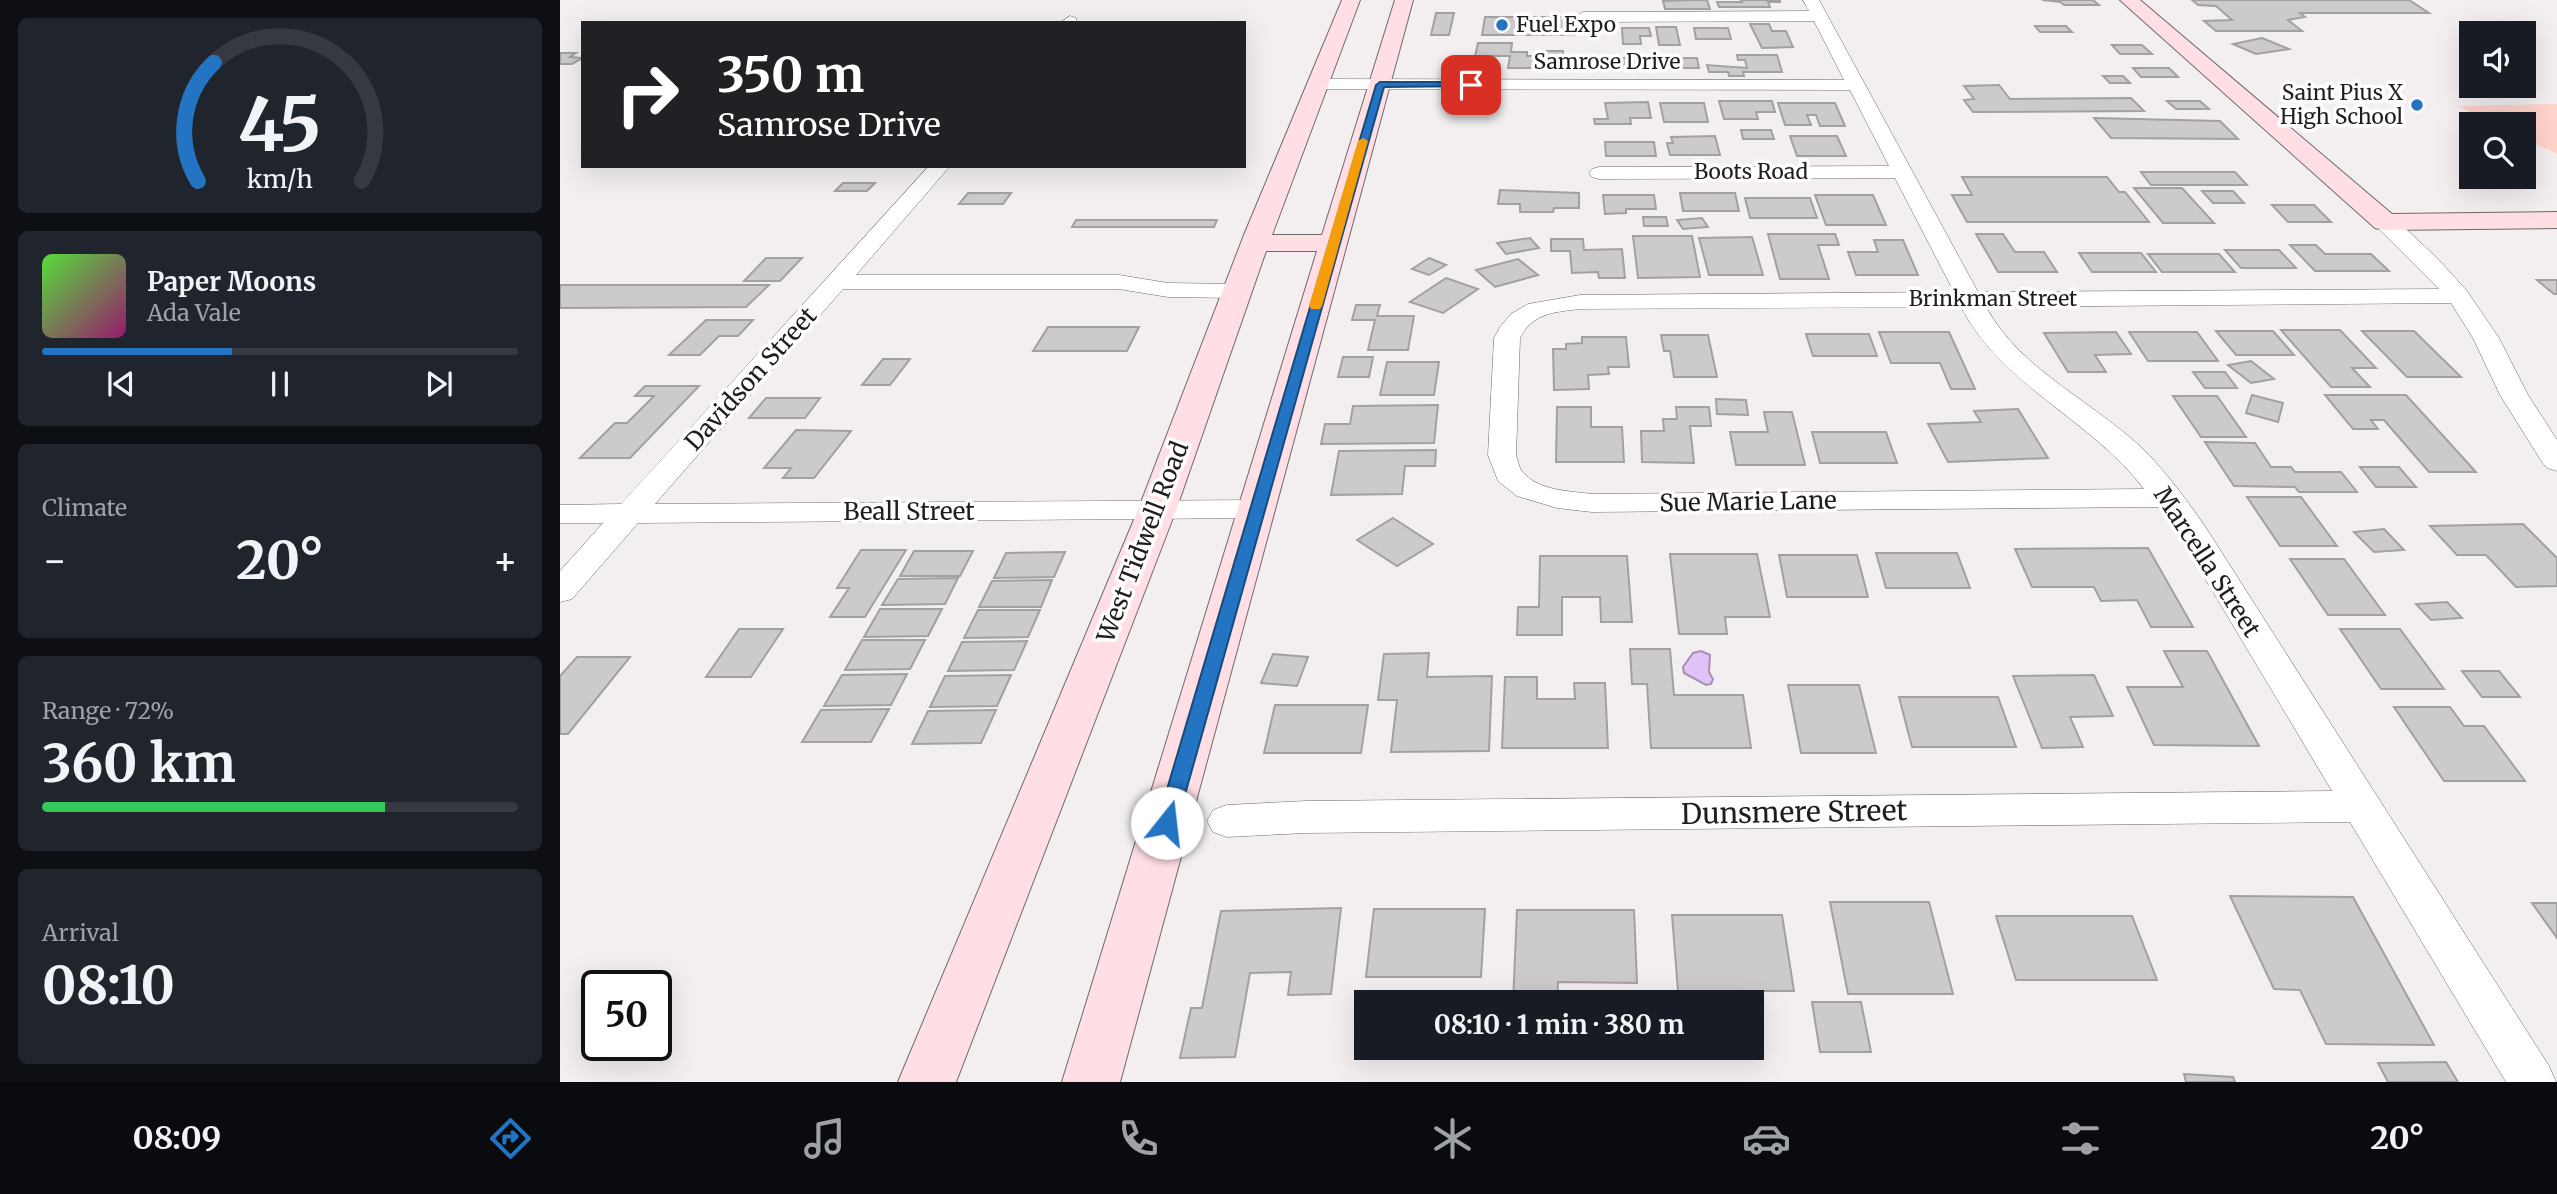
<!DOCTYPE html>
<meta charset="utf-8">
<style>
body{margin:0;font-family:Merriweather,serif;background:#20242c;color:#f1f3f6;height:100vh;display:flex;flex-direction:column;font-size:26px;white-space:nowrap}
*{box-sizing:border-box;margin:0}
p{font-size:23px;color:#9ea1a6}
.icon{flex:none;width:38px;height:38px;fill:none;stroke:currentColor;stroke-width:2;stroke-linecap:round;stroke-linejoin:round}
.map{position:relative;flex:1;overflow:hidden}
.details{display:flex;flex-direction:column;gap:18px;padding:18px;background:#0d0f14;width:560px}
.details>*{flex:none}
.hud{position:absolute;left:21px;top:21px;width:665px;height:147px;border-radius:0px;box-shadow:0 7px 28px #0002;background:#202124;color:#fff;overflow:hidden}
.tools{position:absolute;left:1899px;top:21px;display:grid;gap:14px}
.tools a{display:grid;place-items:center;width:77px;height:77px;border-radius:0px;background:#171b24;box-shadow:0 7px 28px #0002;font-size:35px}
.speed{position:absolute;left:21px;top:970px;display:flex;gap:14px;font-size:35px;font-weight:700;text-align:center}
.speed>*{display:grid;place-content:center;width:91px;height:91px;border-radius:50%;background:#171b24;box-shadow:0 7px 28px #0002;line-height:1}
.speed .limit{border:4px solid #111;border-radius:10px;background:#fff;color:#111}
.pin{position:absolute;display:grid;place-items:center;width:60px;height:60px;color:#fff;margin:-30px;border-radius:14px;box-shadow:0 4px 10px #0006}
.me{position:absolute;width:77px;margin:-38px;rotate:16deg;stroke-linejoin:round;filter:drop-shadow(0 0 5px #0008)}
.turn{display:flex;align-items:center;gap:24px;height:147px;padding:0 21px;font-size:32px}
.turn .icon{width:91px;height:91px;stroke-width:2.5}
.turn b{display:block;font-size:49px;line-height:60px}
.big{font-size:52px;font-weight:700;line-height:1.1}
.details .card{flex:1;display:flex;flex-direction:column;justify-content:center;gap:10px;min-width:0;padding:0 24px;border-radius:10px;background:#20242c}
.details .dial{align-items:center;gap:0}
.dial svg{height:182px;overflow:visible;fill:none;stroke:#363941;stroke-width:7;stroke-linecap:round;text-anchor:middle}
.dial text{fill:#f1f3f6;stroke:none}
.song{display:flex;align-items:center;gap:21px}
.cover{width:84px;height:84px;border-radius:10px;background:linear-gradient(135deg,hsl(110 70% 55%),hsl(320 70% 35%))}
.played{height:7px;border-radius:4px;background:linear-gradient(90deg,#2374c2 40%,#363941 40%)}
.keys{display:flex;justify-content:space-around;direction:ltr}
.heat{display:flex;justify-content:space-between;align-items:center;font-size:38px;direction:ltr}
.charge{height:10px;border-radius:5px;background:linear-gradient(90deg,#34c759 72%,#363941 0)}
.trip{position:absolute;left:794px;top:990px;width:410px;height:70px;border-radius:0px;background:#171b24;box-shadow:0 7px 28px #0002;font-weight:700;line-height:70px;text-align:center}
.tabs{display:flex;height:112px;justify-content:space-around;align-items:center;background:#090b0e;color:#9ea1a6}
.tabs .icon{width:49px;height:49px}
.tabs .on{color:#2374c2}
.tabs b{font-size:32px;color:#f1f3f6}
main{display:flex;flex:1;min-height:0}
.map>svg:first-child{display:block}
.green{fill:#ffd4cb}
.water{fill:#e1c2f6;stroke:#a790b5;stroke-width:2}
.building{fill:#cdcacc;stroke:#a3a0a3;stroke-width:2}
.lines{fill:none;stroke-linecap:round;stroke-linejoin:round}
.street-casing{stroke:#6d6a6b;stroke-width:1}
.secondary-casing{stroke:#6d6a6b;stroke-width:2}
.street{fill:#fff;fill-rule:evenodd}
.secondary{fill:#ffdfe4;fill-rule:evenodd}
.route{fill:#2374c2;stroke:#174b7e;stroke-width:2}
.slow{fill:#f59e0b}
.poi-dot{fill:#2374c2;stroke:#fffdfe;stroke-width:2.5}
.labels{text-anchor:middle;stroke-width:7;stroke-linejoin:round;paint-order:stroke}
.far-poi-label{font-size:21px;fill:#1f1d1e;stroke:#fffdfe;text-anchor:start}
.far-street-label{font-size:21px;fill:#1f1d1e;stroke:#fffdfe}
.street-label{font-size:24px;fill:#1f1d1e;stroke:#fffdfe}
.near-street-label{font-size:28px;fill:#1f1d1e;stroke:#fffdfe}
</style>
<main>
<section class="details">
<div class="card dial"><svg viewBox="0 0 100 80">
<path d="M14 69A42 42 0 1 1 86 69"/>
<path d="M14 69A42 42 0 0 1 21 17" stroke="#2374c2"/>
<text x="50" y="56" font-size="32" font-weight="700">45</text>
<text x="50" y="72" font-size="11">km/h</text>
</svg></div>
<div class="card">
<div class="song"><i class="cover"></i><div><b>Paper Moons</b><p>Ada Vale</p></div></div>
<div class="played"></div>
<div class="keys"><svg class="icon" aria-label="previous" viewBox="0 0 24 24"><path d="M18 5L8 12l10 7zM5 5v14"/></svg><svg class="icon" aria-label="pause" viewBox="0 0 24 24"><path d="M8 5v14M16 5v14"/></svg><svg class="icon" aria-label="next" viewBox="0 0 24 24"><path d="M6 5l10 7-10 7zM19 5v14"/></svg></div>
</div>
<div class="card"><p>Climate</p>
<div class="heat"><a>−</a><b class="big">20°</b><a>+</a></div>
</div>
<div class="card"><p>Range · 72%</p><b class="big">360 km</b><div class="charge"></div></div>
<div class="card"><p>Arrival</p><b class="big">08:10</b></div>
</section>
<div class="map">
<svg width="1997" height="1082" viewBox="0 0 1997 1082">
<rect width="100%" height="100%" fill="#f3eff1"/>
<polygon class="green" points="1997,104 1997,154 1964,138 1964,124 1935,124 1898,106"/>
<polygon class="water" points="1141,651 1150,655 1149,672 1153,679 1151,684 1146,685 1124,673 1123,667 1133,653"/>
<g class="building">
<polygon points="1132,0 1147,0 1150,9 1105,9 1103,1"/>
<polygon points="1181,0 1220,0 1220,2 1208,2 1210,7 1159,7 1157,2 1182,2"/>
<polygon points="1482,0 1533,0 1539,5 1504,5 1500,2"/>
<polygon points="1632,0 1849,0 1869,13 1740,13 1745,17 1728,20 1742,31 1656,31 1644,21 1672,20 1656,6 1638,5"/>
<polygon points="876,13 894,13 889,35 871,35"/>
<polygon points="925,17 1016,17 1016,35 922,35"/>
<polygon points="1190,24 1209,24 1212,31 1226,31 1233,47 1202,48"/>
<polygon points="1475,26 1506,26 1512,32 1480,32"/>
<polygon points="1096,27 1116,27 1120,45 1099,45"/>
<polygon points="1062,28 1089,28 1091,36 1080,36 1081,44 1063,44"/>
<polygon points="1134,28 1168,28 1171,39 1136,39"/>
<polygon points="1702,38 1729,49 1696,54 1673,44"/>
<polygon points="918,43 952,43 951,52 967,52 967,56 986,56 986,51 1003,51 1002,68 948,68 950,56 915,56"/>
<polygon points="1552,45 1582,45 1592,54 1560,54"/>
<polygon points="0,53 16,53 10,57 23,58 12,64 0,64"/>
<polygon points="1177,55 1217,55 1222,72 1183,72 1184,76 1169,76 1168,72 1149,72 1147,65 1187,68 1185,60 1178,60"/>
<polygon points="1063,58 1137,58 1139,68 1064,68"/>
<polygon points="1573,68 1609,68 1618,77 1581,77"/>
<polygon points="1543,76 1563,76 1570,83 1550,83"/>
<polygon points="1439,85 1450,99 1571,98 1584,111 1413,112 1404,100 1414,99 1404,86"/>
<polygon points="1159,101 1212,101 1215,112 1196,112 1198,119 1164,119"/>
<polygon points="1607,101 1640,101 1649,109 1616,109"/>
<polygon points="1088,102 1091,118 1070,118 1071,124 1035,124 1034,119 1048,119 1045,103"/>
<polygon points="1100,103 1144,103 1148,122 1104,122"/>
<polygon points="1218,103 1275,103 1285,126 1260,126 1256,115 1247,115 1251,125 1225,125"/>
<polygon points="1534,118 1660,121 1678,139 1551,138"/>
<polygon points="1181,130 1211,130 1214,139 1183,139"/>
<polygon points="1155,136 1160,155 1110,155 1107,143 1113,143 1111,137"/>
<polygon points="1230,136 1277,136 1286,156 1237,156"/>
<polygon points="1045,142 1094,142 1096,156 1046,156"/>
<polygon points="1581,172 1675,172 1687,185 1591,185"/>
<polygon points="1402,177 1547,177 1559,192 1565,192 1589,222 1407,222 1392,195 1412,195"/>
<polygon points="283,183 315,183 307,191 275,191"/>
<polygon points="1574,188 1622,188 1654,223 1603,223"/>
<polygon points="940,190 1019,193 1019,208 994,208 993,212 960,212 960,204 938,204"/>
<polygon points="1642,191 1673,191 1684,203 1653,203"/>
<polygon points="408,193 451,193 443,204 399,204"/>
<polygon points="1120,193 1175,193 1179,211 1123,211"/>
<polygon points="1043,195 1094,195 1096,209 1066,209 1066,213 1045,214"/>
<polygon points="1255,195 1313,195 1326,225 1266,225"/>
<polygon points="1185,198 1250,198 1257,218 1190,218"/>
<polygon points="1712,205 1754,205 1771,222 1728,222"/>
<polygon points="1083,217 1106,217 1108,226 1084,226"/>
<polygon points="1142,218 1148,227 1123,229 1117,220"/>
<polygon points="516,220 657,220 654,227 512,227"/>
<polygon points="1208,234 1275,234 1279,245 1258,245 1269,279 1220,279"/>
<polygon points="1416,234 1443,234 1455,252 1484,252 1497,272 1438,272"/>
<polygon points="1073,236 1132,236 1140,277 1078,278"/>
<polygon points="1192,237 1203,275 1149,275 1139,238"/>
<polygon points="970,238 979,248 946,254 937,243"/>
<polygon points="991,239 1023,239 1024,250 1062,249 1065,278 1039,278 1038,272 1012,273 1010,251 991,251"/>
<polygon points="1314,240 1343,240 1358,275 1296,275 1288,252 1318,252"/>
<polygon points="1730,245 1756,245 1765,254 1811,254 1829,271 1755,271"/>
<polygon points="1665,250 1719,250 1736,268 1681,268"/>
<polygon points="1519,253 1581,253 1596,272 1532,272"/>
<polygon points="1588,254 1659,254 1675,272 1602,272"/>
<polygon points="206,258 242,258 220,281 184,281"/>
<polygon points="869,258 886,265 869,275 852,269"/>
<polygon points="958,259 978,275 935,287 916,270"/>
<polygon points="886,278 918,289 883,313 850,302"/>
<polygon points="1977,280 1997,280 1997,294 1994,294"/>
<polygon points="0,285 209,285 186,307 0,308"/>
<polygon points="796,305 820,305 817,316 854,316 848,350 808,350 815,320 792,320"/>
<polygon points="146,320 193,320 178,336 159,336 140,355 109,355"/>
<polygon points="488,327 579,327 567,351 473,351"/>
<polygon points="1721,330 1780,330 1816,368 1792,368 1810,387 1771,387"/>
<polygon points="1656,331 1713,331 1734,355 1676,355"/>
<polygon points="1802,331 1854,331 1901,377 1847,377"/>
<polygon points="1319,332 1389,332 1415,389 1391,389 1380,363 1331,363"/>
<polygon points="1556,332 1571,354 1535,355 1546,372 1508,372 1484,333"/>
<polygon points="1569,332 1637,332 1658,361 1588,361"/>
<polygon points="1246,334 1309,334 1317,356 1253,356"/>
<polygon points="1101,335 1148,335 1157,377 1114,377 1110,351 1104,351"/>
<polygon points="1022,337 1066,337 1069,367 1048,367 1049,374 1028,375 1029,389 994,390 993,349 1006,349 1006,344 1022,343"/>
<polygon points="783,357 813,357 809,377 778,377"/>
<polygon points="323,359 350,359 330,385 302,385"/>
<polygon points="1691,361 1714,379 1691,383 1668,365"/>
<polygon points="827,362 879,362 874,395 820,395"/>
<polygon points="1633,372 1665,372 1677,388 1645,388"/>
<polygon points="85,386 139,386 70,458 20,458 55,423 67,423 94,396 75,396"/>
<polygon points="1692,395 1723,403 1718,422 1686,413"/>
<polygon points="1765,395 1846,395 1916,472 1869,472 1824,420 1811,420 1818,429 1793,429"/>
<polygon points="1613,396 1657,396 1686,437 1641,437"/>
<polygon points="206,398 260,398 245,418 189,418"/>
<polygon points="1156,399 1186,400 1188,415 1157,414"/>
<polygon points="878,405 874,443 761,444 765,424 790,424 793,406"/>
<polygon points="997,407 1031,407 1031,427 1062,427 1064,462 996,462"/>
<polygon points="1116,407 1149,407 1151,426 1130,426 1134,463 1082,462 1081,431 1104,431 1103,419 1117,419"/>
<polygon points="1458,409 1488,458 1388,462 1368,424 1421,422 1414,411"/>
<polygon points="1204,412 1232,412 1245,465 1176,465 1170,432 1208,432"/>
<polygon points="236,430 291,431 254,478 223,478 231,468 204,468"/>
<polygon points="1252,432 1326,432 1337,463 1260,463"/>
<polygon points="1645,442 1695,443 1711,467 1731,467 1735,472 1781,472 1797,492 1739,492 1735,487 1674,486"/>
<polygon points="876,450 875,466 845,466 842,494 771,495 779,451"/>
<polygon points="1800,467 1839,467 1856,487 1816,487"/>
<polygon points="1687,497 1741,497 1777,546 1720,546"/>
<polygon points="833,518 873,544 837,566 797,540"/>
<polygon points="1963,524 1997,558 1997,586 1956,587 1926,555 1897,555 1870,526"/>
<polygon points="1824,529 1844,550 1814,552 1794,532"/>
<polygon points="1588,548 1633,627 1591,627 1577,600 1541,601 1534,587 1472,587 1455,549"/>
<polygon points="301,550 346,550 305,617 270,617 289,588 277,588"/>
<polygon points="354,551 413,551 400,576 340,576"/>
<polygon points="505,552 494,577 434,578 446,553"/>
<polygon points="1316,553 1397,553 1410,588 1326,588"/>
<polygon points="1110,554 1197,554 1210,617 1165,617 1167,634 1119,634"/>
<polygon points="1219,555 1297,555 1308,597 1227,597"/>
<polygon points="980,556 1067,556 1072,622 1041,622 1040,597 1002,597 1002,635 957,635 958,607 979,607"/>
<polygon points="1730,559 1784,559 1825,615 1768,615"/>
<polygon points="398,578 385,604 322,605 338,579"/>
<polygon points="492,580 481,607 419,607 432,581"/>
<polygon points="1887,602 1902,618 1871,620 1856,604"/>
<polygon points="320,609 382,609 368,636 304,637"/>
<polygon points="418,610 480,610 468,637 404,638"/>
<polygon points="179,629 223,629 191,677 146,677"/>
<polygon points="1780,629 1840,629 1884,689 1821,689"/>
<polygon points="302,640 365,640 350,669 285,670"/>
<polygon points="467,641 454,670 388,671 402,642"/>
<polygon points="1070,649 1110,649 1114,695 1183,695 1191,748 1091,748 1087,684 1072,684"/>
<polygon points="1604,651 1647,651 1699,746 1594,745 1567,687 1623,687"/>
<polygon points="869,653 867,677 932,676 929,751 831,752 837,700 818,700 824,654"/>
<polygon points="713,654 748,657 737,686 701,683"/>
<polygon points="17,657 70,657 8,734 0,734 0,676"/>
<polygon points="1902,671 1939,671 1960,697 1922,697"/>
<polygon points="347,674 331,705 264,706 282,675"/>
<polygon points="451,675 437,706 370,707 385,676"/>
<polygon points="1534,675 1553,716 1510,717 1523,747 1482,748 1453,676"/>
<polygon points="945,677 977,677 977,699 1015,699 1014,683 1045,683 1048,748 942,748"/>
<polygon points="1228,685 1299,685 1316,753 1241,753"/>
<polygon points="1339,697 1438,697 1456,747 1352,747"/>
<polygon points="715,705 808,705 801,753 704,753"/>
<polygon points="1834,707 1890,707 1904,726 1924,726 1965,781 1884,781"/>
<polygon points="329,709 311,742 242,742 261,710"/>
<polygon points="436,710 421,743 352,744 368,711"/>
<polygon points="1670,896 1793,897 1874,1045 1766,1044 1740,990 1714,989"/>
<polygon points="1270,902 1369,902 1393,994 1288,994"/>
<polygon points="1972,903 1997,903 1997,938"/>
<polygon points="781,908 771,994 728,995 731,972 690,973 675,1057 620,1058 631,1008 642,1008 661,911"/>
<polygon points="814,909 925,909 921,977 806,977"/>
<polygon points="957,910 1074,910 1077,983 998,982 997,1003 953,1003"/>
<polygon points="1112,915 1222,915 1234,991 1118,991"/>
<polygon points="1436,916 1572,916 1597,980 1456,980"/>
<polygon points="1252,1002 1301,1002 1311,1052 1260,1052"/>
<polygon points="952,1048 997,1048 997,1057 951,1057"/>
<polygon points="1886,1062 1898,1082 1828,1082 1818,1063"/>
<polygon points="1624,1074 1673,1077 1675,1082 1626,1082"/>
</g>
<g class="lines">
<defs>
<g id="street">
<path d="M1243 0H1259L1418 292 1879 289 1817 227 1814 222 1817 217H1833L1877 258 1907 291 1939 338 1968 395 1997 440V471L1987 468 1982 462 1940 395 1913 338 1891 303 1426 307C1462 373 1538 403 1589 455 1611 479 1630 504 1648 531L1989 1066 1996 1082H1946L1790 822 746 833 667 837 653 832 647 821 653 810 667 805 746 801 1772 791 1619 535 1598 507 1032 512 997 508 957 496 938 481 928 455 934 338 940 327 951 314 968 304 1020 295 1394 292 1335 178 1039 179 1032 177 1029 173 1032 169 1039 167 1329 166 1290 90 756 89 747 84 756 79 1284 80 1254 21 1023 22 1015 17 1023 12 1249 11ZM1401 307C1442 386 1532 420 1584 489L1032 494C1010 491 977 491 962 471 959 468 958 460 956 455L960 338C972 313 995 312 1020 309Z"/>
<polygon points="510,16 516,18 517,23 500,23"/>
<polygon points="369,166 390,166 296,275 559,275 608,283 677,284 686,286 689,291 686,296 677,298 608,297 559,289 283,289 95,504 698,500 709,502 713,509 709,516 698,518 78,523 12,599 0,602 0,571 43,523 0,523 0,505 61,504"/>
</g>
<g id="secondary">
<polygon points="782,0 800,0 712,235 762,235 835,0 853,0 560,1082 502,1082 757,251 706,251 616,510 396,1082 338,1082 578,510 684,235"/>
<polygon points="1560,0 1580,0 1832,214 1997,212 1997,228 1825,230 1815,228"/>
</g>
</defs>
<use href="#street" class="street-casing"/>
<use href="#secondary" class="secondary-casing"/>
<use href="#street" class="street"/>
<use href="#secondary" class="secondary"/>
</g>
<polygon class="route" points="911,82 915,85 914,86 824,87 617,823 614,829 607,831 600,829 597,823 816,85 820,82"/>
<polygon class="slow" points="803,138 808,141 762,306 760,309 751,309 749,306 798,141"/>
<g class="poi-dot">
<circle cx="942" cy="25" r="7"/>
<circle cx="1857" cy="105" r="7"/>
</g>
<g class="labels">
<g class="far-poi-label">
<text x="956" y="32">Fuel Expo</text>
<text x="1843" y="100" text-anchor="end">Saint Pius X<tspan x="1843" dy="24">High School</tspan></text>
</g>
<g class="far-street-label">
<text x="1047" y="69">Samrose Drive</text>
<text x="1191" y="179">Boots Road</text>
<text x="1433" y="306">Brinkman Street</text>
</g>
<g class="street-label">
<text transform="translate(191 379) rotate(-48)" y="8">Davidson Street</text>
<text transform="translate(1188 502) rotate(-1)" y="8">Sue Marie Lane</text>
<text x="349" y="520">Beall Street</text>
<text transform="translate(583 542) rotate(-69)" y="8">West Tidwell Road</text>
<text transform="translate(1647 562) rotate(57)" y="8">Marcella Street</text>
</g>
<g class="near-street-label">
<text transform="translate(1234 812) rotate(-1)" y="10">Dunsmere Street</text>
</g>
</g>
</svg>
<div class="tools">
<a><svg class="icon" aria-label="sound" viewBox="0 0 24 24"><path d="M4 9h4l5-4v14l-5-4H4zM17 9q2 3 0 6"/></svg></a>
<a><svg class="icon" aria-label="search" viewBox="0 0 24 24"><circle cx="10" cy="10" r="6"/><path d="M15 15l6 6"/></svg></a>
</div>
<div class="speed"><div class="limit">50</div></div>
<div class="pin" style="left:911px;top:85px;background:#d93025"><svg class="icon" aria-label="arrive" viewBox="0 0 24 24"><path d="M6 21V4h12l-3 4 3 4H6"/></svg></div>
<svg class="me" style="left:607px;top:823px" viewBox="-20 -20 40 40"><circle r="19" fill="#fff"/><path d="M0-13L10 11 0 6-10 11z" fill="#2374c2"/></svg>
<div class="trip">08:10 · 1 min · 380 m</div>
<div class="hud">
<div class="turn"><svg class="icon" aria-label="right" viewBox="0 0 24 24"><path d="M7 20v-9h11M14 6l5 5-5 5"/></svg><div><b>350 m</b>Samrose Drive</div></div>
</div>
</div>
</main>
<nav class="tabs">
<b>08:09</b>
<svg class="icon on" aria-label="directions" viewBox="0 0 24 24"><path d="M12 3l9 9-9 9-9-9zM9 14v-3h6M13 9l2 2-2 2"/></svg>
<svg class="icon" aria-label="music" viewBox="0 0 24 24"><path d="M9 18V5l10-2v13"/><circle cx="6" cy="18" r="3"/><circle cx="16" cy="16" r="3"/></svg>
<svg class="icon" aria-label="phone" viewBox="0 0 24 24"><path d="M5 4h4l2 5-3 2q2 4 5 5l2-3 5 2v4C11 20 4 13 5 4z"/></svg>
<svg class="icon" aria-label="climate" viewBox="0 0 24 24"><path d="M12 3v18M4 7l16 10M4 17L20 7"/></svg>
<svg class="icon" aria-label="car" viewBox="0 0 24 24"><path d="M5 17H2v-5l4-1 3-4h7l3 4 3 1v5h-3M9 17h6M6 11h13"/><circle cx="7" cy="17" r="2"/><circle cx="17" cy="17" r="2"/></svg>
<svg class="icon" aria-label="filters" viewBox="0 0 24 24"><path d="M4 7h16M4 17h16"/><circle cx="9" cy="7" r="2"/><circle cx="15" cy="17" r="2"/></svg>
<b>20°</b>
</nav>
